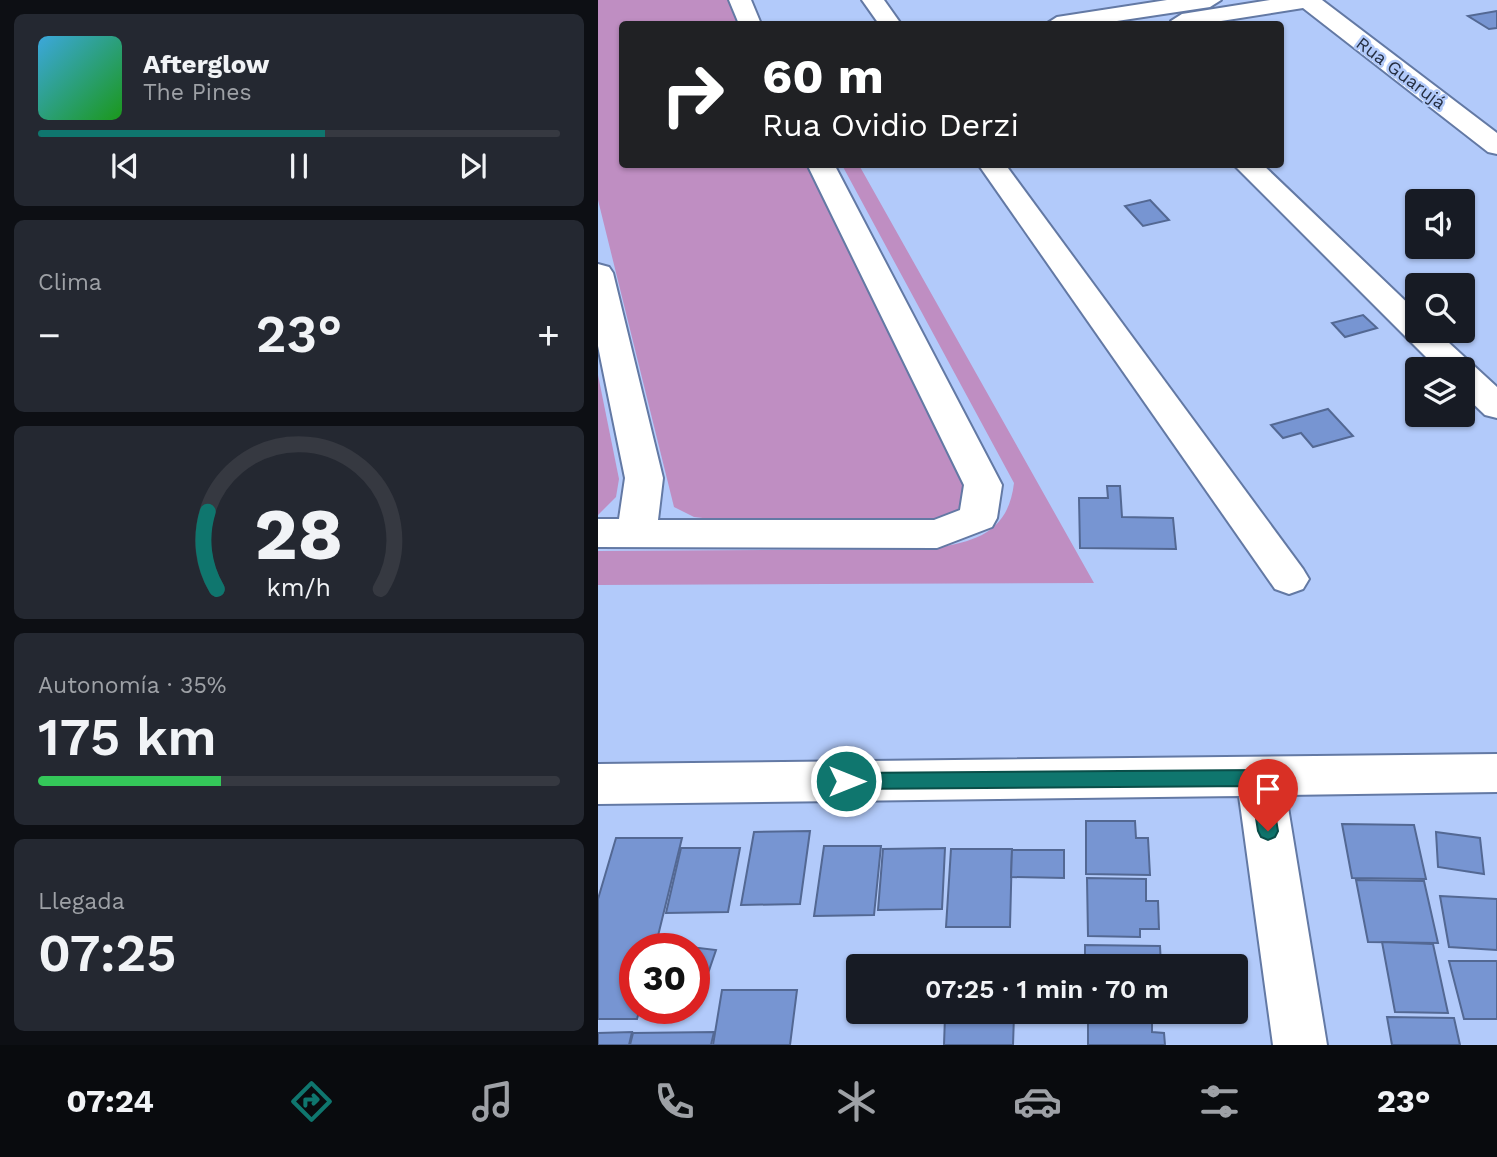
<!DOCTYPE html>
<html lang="es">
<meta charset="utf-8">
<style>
body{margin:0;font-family:"Work Sans",sans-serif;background:#242831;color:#f1f3f6;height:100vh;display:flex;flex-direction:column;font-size:26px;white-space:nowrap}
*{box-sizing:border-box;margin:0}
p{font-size:23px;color:#9ea1a6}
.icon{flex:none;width:38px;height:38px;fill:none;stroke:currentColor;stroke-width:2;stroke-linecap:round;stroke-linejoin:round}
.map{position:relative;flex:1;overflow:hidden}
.drawer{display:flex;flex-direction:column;gap:14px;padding:14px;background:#0d0f14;width:598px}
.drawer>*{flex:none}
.banner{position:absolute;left:21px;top:21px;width:665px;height:147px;border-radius:7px;box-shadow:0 2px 5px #0004;background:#202124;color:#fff;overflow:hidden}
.controls{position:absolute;left:807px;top:189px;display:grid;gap:14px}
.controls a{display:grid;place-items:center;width:70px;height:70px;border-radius:7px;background:#171b24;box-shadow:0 2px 5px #0004;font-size:35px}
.speed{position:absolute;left:21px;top:933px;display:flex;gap:14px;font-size:35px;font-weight:700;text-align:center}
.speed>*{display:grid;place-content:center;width:91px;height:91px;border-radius:50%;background:#171b24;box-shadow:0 2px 5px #0004;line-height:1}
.speed .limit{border:10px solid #d22;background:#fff;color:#111}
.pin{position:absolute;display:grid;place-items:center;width:60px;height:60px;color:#fff;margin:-72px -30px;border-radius:50% 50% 50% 0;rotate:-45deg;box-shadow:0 0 7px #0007}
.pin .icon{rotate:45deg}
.me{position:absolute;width:77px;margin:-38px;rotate:90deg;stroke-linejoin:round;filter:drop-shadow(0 0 5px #0008)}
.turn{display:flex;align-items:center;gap:24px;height:147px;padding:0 28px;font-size:32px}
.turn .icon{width:91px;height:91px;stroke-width:2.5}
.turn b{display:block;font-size:49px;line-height:60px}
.big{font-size:52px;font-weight:600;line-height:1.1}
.drawer .card{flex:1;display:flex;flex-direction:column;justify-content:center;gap:10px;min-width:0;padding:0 24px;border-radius:10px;background:#242831}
.drawer .dial{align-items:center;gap:0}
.dial svg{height:182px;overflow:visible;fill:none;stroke:#363941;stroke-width:7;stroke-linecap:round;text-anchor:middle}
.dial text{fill:#f1f3f6;stroke:none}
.song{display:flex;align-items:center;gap:21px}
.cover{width:84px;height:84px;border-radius:10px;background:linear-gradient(135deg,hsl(200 70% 55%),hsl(120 70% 35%))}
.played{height:7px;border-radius:4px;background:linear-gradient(90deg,#0f766e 55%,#363941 55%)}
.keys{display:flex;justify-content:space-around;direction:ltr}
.heat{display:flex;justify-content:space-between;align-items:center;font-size:38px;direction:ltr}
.charge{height:10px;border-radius:5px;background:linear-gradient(90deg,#34c759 35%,#363941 0)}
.trip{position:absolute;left:248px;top:954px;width:402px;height:70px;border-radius:7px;background:#171b24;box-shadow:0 2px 5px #0004;font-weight:600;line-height:70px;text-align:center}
.dock{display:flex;height:112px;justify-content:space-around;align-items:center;background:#090b0e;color:#9ea1a6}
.dock .icon{width:49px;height:49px}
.dock .on{color:#0f766e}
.dock b{font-size:32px;color:#f1f3f6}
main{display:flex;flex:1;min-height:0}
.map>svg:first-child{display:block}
.green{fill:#bf8ec2}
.building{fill:#7795d2;stroke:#536893;stroke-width:2}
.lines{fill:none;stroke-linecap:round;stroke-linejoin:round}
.minor-casing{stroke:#6379a4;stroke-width:4}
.minor{fill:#fff;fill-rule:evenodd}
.route{fill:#0f766e;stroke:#0a4d48;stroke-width:2}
.labels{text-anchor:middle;stroke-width:5;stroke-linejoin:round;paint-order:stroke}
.far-street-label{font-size:18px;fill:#262f42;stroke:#b2cafa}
</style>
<main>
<section class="drawer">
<div class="card">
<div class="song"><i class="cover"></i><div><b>Afterglow</b><p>The Pines</p></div></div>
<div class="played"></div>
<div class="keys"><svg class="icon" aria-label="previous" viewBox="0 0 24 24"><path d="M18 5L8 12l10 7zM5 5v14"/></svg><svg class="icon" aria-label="pause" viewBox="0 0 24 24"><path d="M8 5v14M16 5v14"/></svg><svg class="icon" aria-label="next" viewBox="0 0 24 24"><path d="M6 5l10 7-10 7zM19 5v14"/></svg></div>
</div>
<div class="card"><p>Clima</p>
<div class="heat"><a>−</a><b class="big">23°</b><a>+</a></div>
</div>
<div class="card dial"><svg viewBox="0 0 100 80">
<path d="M14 69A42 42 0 1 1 86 69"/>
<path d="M14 69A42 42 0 0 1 10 35" stroke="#0f766e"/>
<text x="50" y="56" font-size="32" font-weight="700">28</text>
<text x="50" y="72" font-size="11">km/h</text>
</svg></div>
<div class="card"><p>Autonomía · 35%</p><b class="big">175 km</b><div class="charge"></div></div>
<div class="card"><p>Llegada</p><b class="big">07:25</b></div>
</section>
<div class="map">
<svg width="899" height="1045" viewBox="0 0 899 1045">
<rect width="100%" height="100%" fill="#b2cafa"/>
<g class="green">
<polygon points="0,0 132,0 145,24 24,24 24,164 215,165 368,468 365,502 353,519 328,523 122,520 96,517 76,507 0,200"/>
<path d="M244 165H261L496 583 0 585V551L331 549C376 542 410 534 416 483Z"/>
<polygon points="0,375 21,479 18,497 0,515"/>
</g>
<g class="building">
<polygon points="899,11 899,28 891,29 870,16"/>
<polygon points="552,200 571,220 545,226 527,206"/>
<polygon points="765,315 779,328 747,337 734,323"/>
<polygon points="730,409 755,436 715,447 703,433 685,438 673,425"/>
<polygon points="509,486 522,486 524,517 575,518 578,549 482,548 481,498 510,498"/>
<polygon points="488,821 537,821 538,838 550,838 552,875 488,874"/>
<polygon points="744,824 816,825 828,879 754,878"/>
<polygon points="212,831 202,904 143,905 156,832"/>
<polygon points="838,832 882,838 886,874 840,867"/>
<polygon points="18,838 84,838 57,948 37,948 37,1008 42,1008 39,1019 0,1019 0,899"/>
<polygon points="226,846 283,846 276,915 216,916"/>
<polygon points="83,848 142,848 130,912 68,913"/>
<polygon points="347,848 344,909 280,910 285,849"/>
<polygon points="353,849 414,849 412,927 348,927"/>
<polygon points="414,850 466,850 466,878 413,877"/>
<polygon points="489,878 548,879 548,901 560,901 561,929 542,929 542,937 490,936"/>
<polygon points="758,880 826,881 840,943 770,942"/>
<polygon points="842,896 899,899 899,950 851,947"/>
<polygon points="784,942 835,944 850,1013 797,1012"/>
<polygon points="76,945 118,950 106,985 96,984 96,948 75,948"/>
<polygon points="487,945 562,946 563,966 487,966"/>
<polygon points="851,961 899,961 899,1019 866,1019"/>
<polygon points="124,990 199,990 192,1045 115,1045"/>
<polygon points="490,1013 554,1015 554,1032 566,1033 567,1045 490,1045"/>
<polygon points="416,1015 415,1045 346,1045 347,1016"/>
<polygon points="789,1017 856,1018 862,1045 794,1045"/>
<polygon points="34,1032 31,1045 0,1045 0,1033"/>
<polygon points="116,1032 113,1045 32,1045 35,1033"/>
</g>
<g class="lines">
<defs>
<g id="minor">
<polygon points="131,0 153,0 163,24 141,24"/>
<polygon points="264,0 286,0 303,24 281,24"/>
<polygon points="569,0 623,0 612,7 499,24 448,24 459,17"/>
<polygon points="672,0 724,0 899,133 899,154 890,152 705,8 604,24 575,24 573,21 584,14"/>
<polygon points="209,164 236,164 404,485 399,518 394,527 339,548 0,547 0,519 21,519 27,478 0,346 0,264 11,267 15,273 65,478 60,520 336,520 362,510 366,485"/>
<polygon points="380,164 407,164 705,569 711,579 705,589 691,594 677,589"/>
<polygon points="635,164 664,164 819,312 819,331 838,331 899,387 899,418 887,415 864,393 864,369 840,369"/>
<polygon points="899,754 899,792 688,795 729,1045 675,1045 641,796 0,804 0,764"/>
</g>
</defs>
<use href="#minor" class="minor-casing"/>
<use href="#minor" class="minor"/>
</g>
<polygon class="route" points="662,770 668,772 671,778 680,831 677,837 670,840 663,837 660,831 653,786 248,789 241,787 239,781 241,776 248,773"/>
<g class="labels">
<g class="far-street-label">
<text transform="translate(803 73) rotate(37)" y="6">Rua Guarujá</text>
</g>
</g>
</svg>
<div class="controls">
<a><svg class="icon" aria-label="sound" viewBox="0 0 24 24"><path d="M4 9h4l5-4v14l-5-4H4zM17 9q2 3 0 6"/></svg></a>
<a><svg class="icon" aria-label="search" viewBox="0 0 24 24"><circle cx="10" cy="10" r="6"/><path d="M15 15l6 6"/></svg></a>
<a><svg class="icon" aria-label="layers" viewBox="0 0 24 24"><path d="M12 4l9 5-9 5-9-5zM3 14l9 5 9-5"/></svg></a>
</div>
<div class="speed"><div class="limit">30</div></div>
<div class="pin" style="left:670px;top:831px;background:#d93025"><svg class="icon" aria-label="arrive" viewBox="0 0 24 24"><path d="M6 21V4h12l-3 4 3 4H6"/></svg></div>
<svg class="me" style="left:248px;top:781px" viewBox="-20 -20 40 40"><circle r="17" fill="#0f766e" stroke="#fff" stroke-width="3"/><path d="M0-11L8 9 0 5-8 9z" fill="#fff"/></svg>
<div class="trip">07:25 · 1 min · 70 m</div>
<div class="banner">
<div class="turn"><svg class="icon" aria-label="right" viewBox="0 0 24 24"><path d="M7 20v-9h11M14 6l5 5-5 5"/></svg><div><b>60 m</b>Rua Ovidio Derzi</div></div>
</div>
</div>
</main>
<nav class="dock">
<b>07:24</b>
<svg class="icon on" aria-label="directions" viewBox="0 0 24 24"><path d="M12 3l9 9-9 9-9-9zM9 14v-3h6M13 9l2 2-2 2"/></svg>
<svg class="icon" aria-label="music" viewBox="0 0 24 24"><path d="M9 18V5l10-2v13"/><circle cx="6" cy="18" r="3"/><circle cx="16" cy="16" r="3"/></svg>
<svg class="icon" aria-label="phone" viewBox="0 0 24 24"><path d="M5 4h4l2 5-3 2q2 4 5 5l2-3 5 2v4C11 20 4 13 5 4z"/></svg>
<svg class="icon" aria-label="climate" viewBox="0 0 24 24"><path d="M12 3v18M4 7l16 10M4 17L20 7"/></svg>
<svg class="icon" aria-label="car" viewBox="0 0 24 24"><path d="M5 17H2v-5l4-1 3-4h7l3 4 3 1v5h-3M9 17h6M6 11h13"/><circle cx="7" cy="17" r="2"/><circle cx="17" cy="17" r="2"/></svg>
<svg class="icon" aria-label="filters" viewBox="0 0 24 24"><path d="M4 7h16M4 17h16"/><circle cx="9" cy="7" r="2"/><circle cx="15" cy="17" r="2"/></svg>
<b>23°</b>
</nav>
